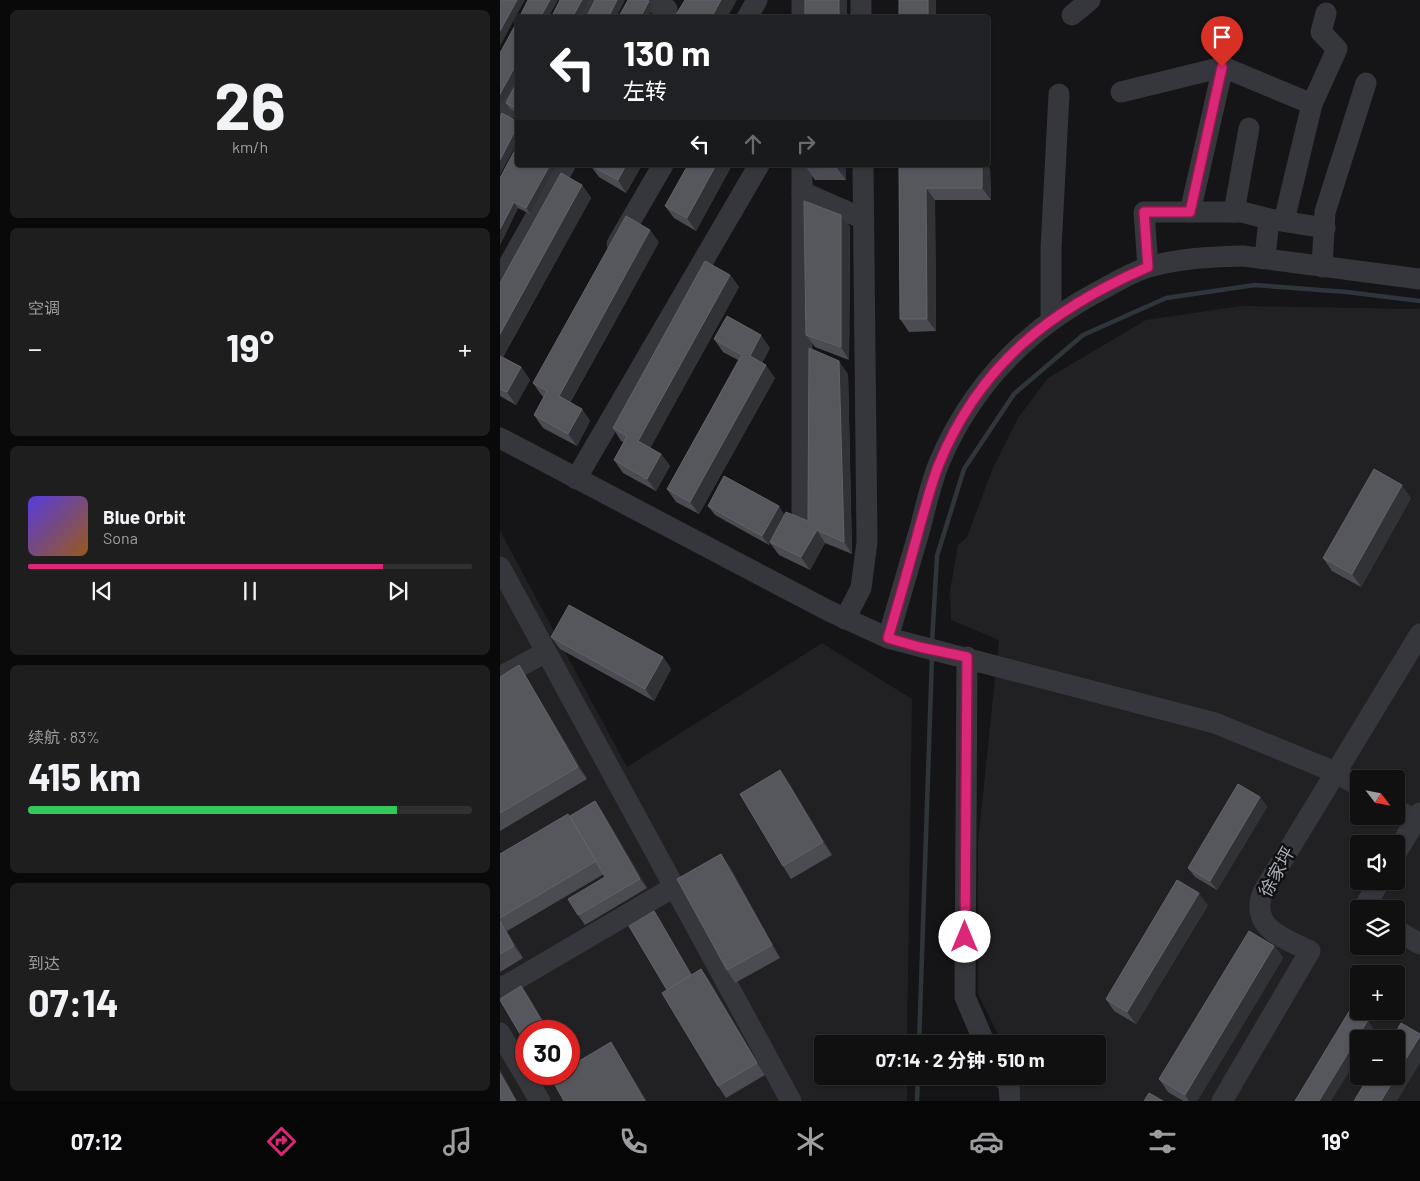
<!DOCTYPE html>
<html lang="zh">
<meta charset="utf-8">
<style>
body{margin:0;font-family:Barlow,"Noto Sans SC",sans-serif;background:#1e1e1f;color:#f1f3f6;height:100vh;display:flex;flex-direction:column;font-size:19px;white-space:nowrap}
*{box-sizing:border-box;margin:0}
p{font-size:16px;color:#9c9d9f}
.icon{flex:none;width:28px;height:28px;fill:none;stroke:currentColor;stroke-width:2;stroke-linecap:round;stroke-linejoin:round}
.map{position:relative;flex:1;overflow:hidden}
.panel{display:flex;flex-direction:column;gap:10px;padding:10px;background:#090909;width:500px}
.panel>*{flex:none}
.banner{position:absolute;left:15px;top:15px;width:475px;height:152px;border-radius:5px;box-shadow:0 1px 4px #0004,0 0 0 1px #303031;background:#202124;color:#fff;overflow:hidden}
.needle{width:32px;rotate:122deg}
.buttons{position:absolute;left:850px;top:770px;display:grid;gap:10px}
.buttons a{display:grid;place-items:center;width:55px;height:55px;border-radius:5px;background:#101011;box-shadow:0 1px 4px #0004,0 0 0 1px #303031;font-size:25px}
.speed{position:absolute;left:15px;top:1020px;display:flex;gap:10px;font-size:25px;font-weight:700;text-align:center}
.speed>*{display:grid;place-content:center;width:65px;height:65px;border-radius:50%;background:#101011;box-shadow:0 1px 4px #0004,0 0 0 1px #303031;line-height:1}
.speed .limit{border:8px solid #d22;background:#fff;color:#111}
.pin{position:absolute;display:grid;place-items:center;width:42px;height:42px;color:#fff;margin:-51px -21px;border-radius:50% 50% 50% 0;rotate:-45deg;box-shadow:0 0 5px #0007}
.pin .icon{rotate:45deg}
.me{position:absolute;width:55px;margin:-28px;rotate:0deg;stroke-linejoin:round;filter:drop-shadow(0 0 4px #0008)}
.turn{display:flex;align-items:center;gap:18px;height:105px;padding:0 25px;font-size:22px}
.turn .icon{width:65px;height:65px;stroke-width:2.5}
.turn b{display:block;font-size:35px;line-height:42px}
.lanes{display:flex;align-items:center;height:48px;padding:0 25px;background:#0003;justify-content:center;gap:25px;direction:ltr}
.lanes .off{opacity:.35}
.big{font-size:38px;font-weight:700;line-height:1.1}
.panel .widget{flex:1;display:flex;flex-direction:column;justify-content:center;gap:8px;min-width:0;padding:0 18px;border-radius:8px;background:#1e1e1f}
.panel .dial{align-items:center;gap:0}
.dial b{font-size:65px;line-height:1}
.song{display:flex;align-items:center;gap:15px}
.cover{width:60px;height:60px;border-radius:8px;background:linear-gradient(135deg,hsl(250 70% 55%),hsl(30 70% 35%))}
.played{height:5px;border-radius:2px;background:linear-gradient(90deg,#db2777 80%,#303031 80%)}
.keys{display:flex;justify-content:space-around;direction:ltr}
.heat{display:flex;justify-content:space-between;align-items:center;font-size:28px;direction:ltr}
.charge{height:8px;border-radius:4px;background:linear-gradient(90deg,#34c759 83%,#303031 0)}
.trip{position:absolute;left:314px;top:1035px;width:292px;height:50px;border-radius:5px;background:#101011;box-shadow:0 1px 4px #0004,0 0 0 1px #303031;font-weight:700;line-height:50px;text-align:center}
.dock{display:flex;height:80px;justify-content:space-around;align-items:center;background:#060607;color:#9c9d9f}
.dock .icon{width:35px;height:35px}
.dock .active{color:#db2777}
.dock b{font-size:22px;color:#f1f3f6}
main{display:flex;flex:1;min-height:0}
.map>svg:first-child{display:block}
.built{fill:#212124;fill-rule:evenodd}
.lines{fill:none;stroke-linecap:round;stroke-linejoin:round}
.stream{stroke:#2e363c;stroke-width:4.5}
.minor{stroke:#36373c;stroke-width:21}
.wall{fill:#4b4c52}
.shaded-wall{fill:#313236}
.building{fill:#55575c;stroke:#62646a}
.route-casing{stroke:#8e194d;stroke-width:12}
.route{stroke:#db2777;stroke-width:9}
.labels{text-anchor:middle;stroke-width:5;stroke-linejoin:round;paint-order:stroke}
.street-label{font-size:18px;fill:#a8acb6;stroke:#101012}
</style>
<main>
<section class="panel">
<div class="widget dial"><b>26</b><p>km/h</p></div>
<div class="widget"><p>空调</p>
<div class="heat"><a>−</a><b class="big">19°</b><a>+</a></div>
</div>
<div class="widget">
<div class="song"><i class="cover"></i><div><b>Blue Orbit</b><p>Sona</p></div></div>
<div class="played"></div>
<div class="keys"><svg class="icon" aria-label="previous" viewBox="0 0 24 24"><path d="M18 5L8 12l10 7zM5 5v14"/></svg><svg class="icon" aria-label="pause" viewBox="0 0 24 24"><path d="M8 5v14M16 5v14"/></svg><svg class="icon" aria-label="next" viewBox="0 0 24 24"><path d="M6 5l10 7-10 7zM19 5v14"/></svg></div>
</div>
<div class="widget"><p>续航 · 83%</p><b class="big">415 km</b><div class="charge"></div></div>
<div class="widget"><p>到达</p><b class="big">07:14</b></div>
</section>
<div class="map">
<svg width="920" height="1101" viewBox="0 0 920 1101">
<rect width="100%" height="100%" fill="#151517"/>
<g class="built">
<path d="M741 306 920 309V1101H521L518 1076H598V1044H503L478 994V842L499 640 451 620 450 591 458 545 467 537 492 470 518 418 548 378 646 320ZM859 779H896V816H859ZM859 844H896V881H859ZM859 909H896V946H859ZM859 974H896V1011H859ZM859 1039H896V1076H859Z"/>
<path d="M0 531 127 767 322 643 412 699 407 1044H322V1076H407V1101H0ZM26 1031H69V1074H26Z"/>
</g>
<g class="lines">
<g class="stream">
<polyline points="432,643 437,556 464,469 514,394 583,335 666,298 755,285 847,292 920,301"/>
<polyline points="419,1044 432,656"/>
<polyline points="417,1101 418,1076"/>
</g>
<g class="minor">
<polyline points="149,0 167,9"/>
<polyline points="361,0 361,18"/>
<polyline points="572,15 590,0"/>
<polyline points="86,18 94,0"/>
<polyline points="247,18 257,0"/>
<polyline points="302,18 302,0"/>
<polyline points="621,92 723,67 812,104 784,221"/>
<polyline points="812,104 837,49 821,32 826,13"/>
<polyline points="0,121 18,87"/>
<polyline points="302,165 302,511"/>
<polyline points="302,192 364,219"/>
<polyline points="690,212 723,67"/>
<polyline points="734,212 749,128"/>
<polyline points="770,219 825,228"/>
<polyline points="117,244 163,165"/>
<polyline points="648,267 644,212 742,212 769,219 765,258"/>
<polyline points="822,267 825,212 866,83"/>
<polyline points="0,280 65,165"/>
<polyline points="551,320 551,249 559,94"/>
<polyline points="0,438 329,611 388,638 715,723 835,772 859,786"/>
<polyline points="76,479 259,165"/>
<polyline points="0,567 291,1101"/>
<polyline points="345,619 361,588 367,542 363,165"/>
<path d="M388 638C399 601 410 563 421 525 426 504 431 483 439 463 472 385 526 329 601 290 616 282 632 272 649 267 679 258 712 257 743 256L920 279"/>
<polyline points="467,657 465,997 485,1044"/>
<polyline points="0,677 46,652"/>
<polyline points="896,809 915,821"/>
<polyline points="896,853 920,813"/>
<polyline points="863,909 880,881"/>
<polyline points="896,930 920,944"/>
<polyline points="0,989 174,887"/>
<polyline points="0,1033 40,1101"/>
<polyline points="503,1076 509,1086 510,1101"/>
<path d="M722 1101 810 951C784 938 749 928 763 892L920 634"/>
</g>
</g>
<g class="wall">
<polygon points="18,80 18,113 10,109 6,103"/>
<polygon points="90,165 142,165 126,193 99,177"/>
<polygon points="188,165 232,165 196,231 174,218 165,206"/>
<polygon points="306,165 346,165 346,180 315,180 306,167"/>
<polygon points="399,165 490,169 491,200 435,200 436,331 409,332 400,319"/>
<polygon points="56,167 30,214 18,208 0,245 0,178"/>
<polygon points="82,185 91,198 3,357 21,367 30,380 16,405 0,396 0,283"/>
<polygon points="341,215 350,227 349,360 315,347 306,335"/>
<polygon points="159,242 70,403 82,409 90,421 77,446 43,428 34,415 44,397 42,396 33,383"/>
<polygon points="230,275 239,287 150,448 161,454 170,466 156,491 123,473 114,460 124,442 121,441 113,428"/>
<polygon points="214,339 270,348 262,363 275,378 199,514 176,502 167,489 238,360 223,352"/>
<polygon points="348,374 352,554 325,543 310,570 279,555 270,543 269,545 215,515 208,506 279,506 284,515 308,521"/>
<polygon points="911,498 861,587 832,571 823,558"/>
<polygon points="51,637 163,657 171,669 154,701 60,649"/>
<polygon points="19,665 27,678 87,779 0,831 0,677"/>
<polygon points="289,783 332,855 291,879 283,866"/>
<polygon points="760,797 767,807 717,890 695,877 688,868"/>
<polygon points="95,801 102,811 147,888 85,925 78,915 105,877 104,874 7,931 23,958 0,972 0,854 70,816"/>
<polygon points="230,867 280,958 235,983 227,970"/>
<polygon points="708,905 636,1024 614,1011 606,999"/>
<polygon points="154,911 160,920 192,975 201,969 210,982 265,1075 226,1098 218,1086 167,990"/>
<polygon points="774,946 783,958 697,1101 683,1101 668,1092 659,1079"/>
</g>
<g class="shaded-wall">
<polygon points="17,0 25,0 0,46 0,31"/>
<polygon points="50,0 58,0 48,18 40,18"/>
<polygon points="82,0 89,0 80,18 72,18"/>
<polygon points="117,0 125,0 116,18 108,18"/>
<polygon points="221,0 237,0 227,18 211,18"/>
<rect x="339" y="0" width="8" height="18"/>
<rect x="428" y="0" width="8" height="18"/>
<polygon points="149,1 153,7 148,18 140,18"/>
<polygon points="18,61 18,75 2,104 0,101 0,94"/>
<polygon points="18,125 18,141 0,175 0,160"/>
<polygon points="50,165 55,165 56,167 30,214 26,208"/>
<polygon points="126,165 142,165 126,193 118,180"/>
<polygon points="216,165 232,165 196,231 187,218"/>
<polygon points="337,165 346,165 346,180 337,168"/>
<polygon points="482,165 488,165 490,169 491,200 482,188"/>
<polygon points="82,185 91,198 0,362 0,334"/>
<polygon points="426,188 435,200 436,331 427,319"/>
<polygon points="14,202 18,208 0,245 0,229"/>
<polygon points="341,215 350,227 349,360 341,347"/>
<polygon points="150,230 159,242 67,408 59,396"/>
<polygon points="230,275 239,287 147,454 138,441"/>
<polygon points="261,335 270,348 258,369 250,356"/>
<polygon points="339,361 348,374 352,554 344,542"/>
<polygon points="266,365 275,378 199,514 190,502"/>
<polygon points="21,367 30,380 16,405 7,392"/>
<polygon points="82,409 90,421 77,446 68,434"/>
<polygon points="161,454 170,466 156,491 147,479"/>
<polygon points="902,485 911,498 861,587 852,574"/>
<polygon points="279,506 285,516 269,545 262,536"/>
<polygon points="317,530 325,543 310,570 301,557"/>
<polygon points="163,657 171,669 154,701 145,689"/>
<polygon points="19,665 27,678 87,779 78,767"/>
<polygon points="280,770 289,783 332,855 323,842"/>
<polygon points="760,797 767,807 717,890 710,881"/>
<polygon points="95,801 102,811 147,888 140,879"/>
<polygon points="221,854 230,867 280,958 272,945"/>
<polygon points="699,893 708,905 636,1024 627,1012"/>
<polygon points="154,911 160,920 200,988 193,978"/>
<polygon points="0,921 7,931 23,958 14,946"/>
<polygon points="774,946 783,958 697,1101 689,1101 685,1095"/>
<polygon points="201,969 210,982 265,1075 257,1063"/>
<polygon points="21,986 28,995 49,1031 48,1031"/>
<polygon points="868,1020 874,1030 869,1039 859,1039 859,1056 831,1101 819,1101"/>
<polygon points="920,1036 920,1063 897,1101 881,1101"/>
<polygon points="111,1042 119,1055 147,1101 145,1101"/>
<polygon points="0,1069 17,1101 16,1101 0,1073"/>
</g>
<g class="building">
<polygon points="0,0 17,0 0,31"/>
<polygon points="28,0 50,0 40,18 19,18"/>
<polygon points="60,0 82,0 72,18 51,18"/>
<polygon points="95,0 117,0 108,18 86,18"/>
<polygon points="128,0 146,0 149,1 140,18 118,18"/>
<polygon points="185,0 221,0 211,18 177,18 175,16"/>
<rect x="305" y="0" width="34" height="18"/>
<rect x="399" y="0" width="29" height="18"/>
<polygon points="18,20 18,61 0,94 0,53"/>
<polygon points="18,80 18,109 6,103"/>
<polygon points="2,113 18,122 18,125 0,160 0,118"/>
<polygon points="18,144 18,165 50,165 26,208 14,202 0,229 0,178"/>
<polygon points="90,165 126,165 118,180"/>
<polygon points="188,165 216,165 187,218 165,206"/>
<polygon points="306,165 337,165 337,168 306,167"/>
<polygon points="399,165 482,165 482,188 426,188 427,319 400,319"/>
<polygon points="61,173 82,185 0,334 0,283"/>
<polygon points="304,201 341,215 341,347 306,335"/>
<polygon points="126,216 150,230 59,396 82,409 68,434 34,415 47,391 33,383"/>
<polygon points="205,261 230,275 138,441 161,454 147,479 114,460 127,436 113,428"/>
<polygon points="227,316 261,335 250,356 266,365 190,502 167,489 242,355 214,339"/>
<polygon points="309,348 339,361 344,542 317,530 301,557 270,542 286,512 308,521"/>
<polygon points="0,356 21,367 7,392 0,389"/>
<polygon points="874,469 902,485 852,574 823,558"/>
<polygon points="224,476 279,506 262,536 208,506"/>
<polygon points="69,605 163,657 145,689 51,637"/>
<polygon points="19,665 78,767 0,813 0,677"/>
<polygon points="280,770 323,842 283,866 240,794"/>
<polygon points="738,784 760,797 710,881 688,868"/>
<polygon points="95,801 140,879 78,915 68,899 105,877 70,816"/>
<polygon points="68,814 96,861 0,918 0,854"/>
<polygon points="221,854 272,945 227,970 177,879"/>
<polygon points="677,880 699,893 627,1012 606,999"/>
<polygon points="154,911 191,975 167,990 129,926"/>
<polygon points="0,921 14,946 0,954"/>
<polygon points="749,931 774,946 685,1095 659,1079"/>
<polygon points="201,969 257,1063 218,1086 162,993"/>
<polygon points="21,986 48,1031 26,1031 26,1044 0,1000 0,999"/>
<polygon points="850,1010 868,1020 819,1101 795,1101"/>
<polygon points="901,1023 920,1034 920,1036 896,1075 896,1039 892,1039"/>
<polygon points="111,1042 145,1101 64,1101 51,1078 58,1074 69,1074 69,1067"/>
<polygon points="0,1073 16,1101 0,1101"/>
<polygon points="869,1076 896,1076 881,1101 854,1101"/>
<polygon points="649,1093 663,1101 644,1101"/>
</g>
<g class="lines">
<defs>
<path id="route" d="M465 937 467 657 419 647 388 638C399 601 410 563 420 525 426 505 431 484 439 464 480 364 551 309 648 267L644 212H690L722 67"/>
</defs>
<use href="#route" class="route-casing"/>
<use href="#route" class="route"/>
</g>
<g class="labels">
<g class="street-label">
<text transform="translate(777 872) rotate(-61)" y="6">徐家坪</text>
</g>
</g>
</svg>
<div class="buttons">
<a><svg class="needle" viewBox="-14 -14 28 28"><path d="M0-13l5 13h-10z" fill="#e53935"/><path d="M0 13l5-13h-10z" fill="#9c9d9f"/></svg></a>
<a><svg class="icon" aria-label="sound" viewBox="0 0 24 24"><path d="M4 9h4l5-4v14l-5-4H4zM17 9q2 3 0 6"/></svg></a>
<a><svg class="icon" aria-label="layers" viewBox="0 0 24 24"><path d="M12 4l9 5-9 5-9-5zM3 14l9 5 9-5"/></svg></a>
<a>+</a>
<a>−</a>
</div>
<div class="speed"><div class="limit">30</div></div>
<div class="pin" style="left:722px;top:67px;background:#d93025"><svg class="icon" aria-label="arrive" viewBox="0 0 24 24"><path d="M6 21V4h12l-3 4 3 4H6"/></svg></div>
<svg class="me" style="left:465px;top:937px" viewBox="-20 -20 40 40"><circle r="19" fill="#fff"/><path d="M0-13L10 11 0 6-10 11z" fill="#db2777"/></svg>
<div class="trip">07:14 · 2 分钟 · 510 m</div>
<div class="banner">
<div class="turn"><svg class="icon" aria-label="left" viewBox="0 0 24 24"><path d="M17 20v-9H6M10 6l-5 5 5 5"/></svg><div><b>130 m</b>左转</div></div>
<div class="lanes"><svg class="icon" aria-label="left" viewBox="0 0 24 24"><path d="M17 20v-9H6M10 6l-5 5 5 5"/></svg><svg class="icon off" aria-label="ahead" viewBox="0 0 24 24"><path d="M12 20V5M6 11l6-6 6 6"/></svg><svg class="icon off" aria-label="right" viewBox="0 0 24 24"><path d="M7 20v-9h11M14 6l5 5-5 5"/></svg></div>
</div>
</div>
</main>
<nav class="dock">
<b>07:12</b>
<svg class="icon active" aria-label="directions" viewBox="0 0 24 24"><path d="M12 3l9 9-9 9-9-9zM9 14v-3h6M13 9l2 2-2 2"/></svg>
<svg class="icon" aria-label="music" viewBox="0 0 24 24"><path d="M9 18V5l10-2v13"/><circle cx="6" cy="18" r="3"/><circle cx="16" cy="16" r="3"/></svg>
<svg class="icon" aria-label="phone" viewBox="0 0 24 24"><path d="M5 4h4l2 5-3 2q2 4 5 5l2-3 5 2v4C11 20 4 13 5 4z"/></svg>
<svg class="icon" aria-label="climate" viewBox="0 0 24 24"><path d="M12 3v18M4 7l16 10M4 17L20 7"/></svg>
<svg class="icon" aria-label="car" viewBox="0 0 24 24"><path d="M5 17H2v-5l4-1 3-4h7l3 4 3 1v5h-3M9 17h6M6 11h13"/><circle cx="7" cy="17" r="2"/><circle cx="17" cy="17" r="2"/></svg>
<svg class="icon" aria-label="filters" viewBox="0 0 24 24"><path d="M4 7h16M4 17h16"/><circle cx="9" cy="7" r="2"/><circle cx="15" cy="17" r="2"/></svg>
<b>19°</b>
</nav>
